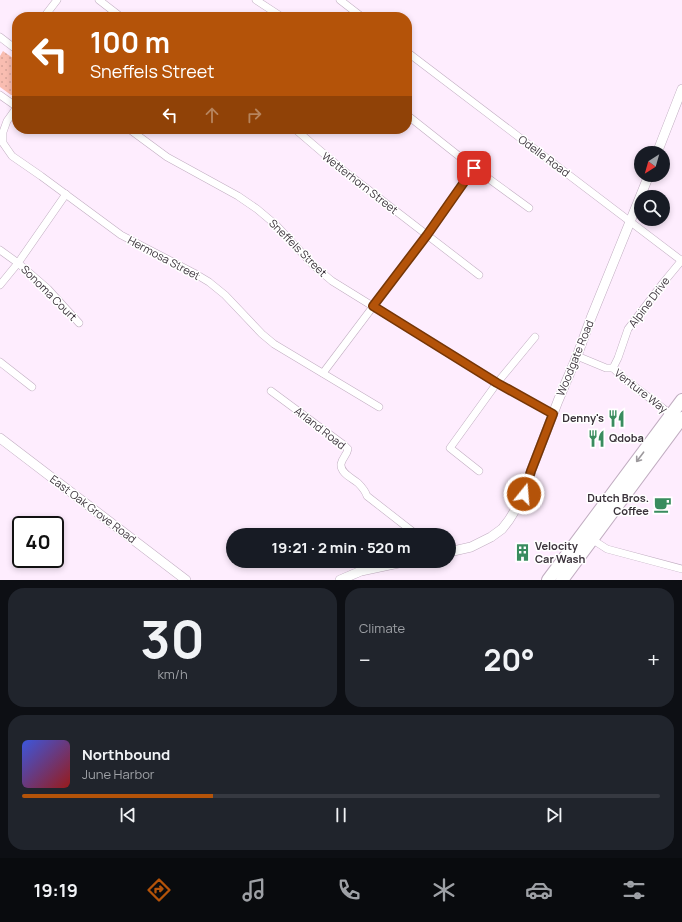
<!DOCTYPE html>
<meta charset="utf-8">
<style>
body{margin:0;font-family:Manrope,sans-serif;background:#20242c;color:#f1f3f6;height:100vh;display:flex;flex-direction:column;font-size:15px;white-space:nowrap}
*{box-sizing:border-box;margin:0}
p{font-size:13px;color:#9ea1a6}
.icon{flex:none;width:22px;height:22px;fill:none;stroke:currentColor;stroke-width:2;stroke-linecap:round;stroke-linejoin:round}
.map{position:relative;height:580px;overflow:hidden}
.panel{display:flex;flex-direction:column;gap:8px;padding:8px;background:#0d0f14;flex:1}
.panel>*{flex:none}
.banner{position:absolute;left:12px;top:12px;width:400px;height:122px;border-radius:16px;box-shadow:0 2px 6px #0003;background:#b45309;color:#fff;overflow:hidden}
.needle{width:26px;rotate:217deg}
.controls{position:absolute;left:634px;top:146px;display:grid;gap:8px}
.controls a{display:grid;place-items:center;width:36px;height:36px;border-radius:50%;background:#171b24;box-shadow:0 2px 6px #0003;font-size:20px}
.speed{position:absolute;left:12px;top:516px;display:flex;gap:8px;font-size:20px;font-weight:700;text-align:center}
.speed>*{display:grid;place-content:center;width:52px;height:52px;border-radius:50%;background:#171b24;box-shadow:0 2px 6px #0003;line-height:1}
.speed .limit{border:2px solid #111;border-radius:6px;background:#fff;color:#111}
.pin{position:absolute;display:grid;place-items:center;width:34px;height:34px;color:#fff;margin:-17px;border-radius:8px;box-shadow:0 2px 6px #0006}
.me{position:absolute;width:44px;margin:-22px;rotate:17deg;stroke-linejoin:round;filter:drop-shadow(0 0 3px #0008)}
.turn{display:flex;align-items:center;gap:14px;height:84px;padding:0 12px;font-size:18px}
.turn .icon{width:52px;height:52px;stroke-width:2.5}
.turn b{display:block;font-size:28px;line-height:34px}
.lanes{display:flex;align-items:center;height:38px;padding:0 12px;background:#0003;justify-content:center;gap:20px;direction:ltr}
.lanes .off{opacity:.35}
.big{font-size:30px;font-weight:700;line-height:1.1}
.panel .widget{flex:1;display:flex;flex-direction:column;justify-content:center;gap:6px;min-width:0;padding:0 14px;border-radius:16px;background:#20242c}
.panel .dial{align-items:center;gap:0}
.dial b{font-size:52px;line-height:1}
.song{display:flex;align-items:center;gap:12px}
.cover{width:48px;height:48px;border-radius:6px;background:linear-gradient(135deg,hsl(230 70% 55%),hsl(0 70% 35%))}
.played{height:4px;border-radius:2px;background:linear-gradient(90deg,#b45309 30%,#363941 30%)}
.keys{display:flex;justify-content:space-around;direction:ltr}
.heat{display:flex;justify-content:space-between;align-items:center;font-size:22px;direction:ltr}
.panel .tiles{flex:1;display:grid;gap:8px;grid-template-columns:1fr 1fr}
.widget:last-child{grid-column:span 2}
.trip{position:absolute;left:226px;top:528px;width:230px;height:40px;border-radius:20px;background:#171b24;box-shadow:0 2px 6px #0003;font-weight:700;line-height:40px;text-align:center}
.tabs{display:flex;height:64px;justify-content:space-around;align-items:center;background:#090b0e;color:#9ea1a6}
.tabs .icon{width:28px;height:28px}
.tabs .on{color:#b45309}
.tabs b{font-size:18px;color:#f1f3f6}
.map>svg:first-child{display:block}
.grass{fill:url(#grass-dots)}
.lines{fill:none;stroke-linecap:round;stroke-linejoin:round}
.minor-casing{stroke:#c1adc1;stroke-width:8}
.tertiary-casing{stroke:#c1adc1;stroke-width:10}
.trunk-casing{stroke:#c1adc1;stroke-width:14}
.minor{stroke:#fff;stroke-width:7}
.tertiary{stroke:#fff;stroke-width:9}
.trunk{stroke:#fff;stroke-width:12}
.oneway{stroke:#9d999d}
.route-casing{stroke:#753606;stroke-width:10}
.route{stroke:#b45309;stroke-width:7}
.labels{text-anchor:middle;stroke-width:3;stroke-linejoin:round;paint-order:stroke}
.street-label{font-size:11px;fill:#3b333b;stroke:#fff}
.poi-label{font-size:11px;font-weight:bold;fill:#3b333b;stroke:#fff;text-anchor:end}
</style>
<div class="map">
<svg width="682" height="580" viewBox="0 0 682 580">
<defs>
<pattern id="grass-dots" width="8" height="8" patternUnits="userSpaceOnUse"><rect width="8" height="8" fill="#f9bdb1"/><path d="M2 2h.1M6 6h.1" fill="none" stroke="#d6a399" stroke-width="1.8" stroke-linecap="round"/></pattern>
</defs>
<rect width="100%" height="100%" fill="#feedfe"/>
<polygon class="grass" points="3,51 17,61 17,94 15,95 11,95 0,87 0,56"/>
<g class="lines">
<defs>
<g id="minor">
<polyline points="99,0 121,17"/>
<polyline points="256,0 282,17"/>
<polyline points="340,0 362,17"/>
<polyline points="44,17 57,0"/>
<polyline points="0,37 17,50"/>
<polyline points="407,52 682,261"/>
<polyline points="0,95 17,107"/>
<polyline points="17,107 7,121 3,132 3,143 12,156 41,176 121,235 194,273 209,282 225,295 262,334 274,344 379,407"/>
<polyline points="407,115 474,168 529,208"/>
<polyline points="129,129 167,157 238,196 257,209 276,225 314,266 332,281 497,383 553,414"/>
<polyline points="295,129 344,171 479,275"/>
<polyline points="0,250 18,263 48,289 79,323"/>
<polyline points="0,285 18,263 66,194"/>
<polyline points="577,356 606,368 613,368 622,377 673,416"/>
<polyline points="0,362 32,387"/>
<polyline points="613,368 618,358 628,329 663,283 682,260"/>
<polyline points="323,373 427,235 474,168"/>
<path d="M271 391 344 445 348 449C347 455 342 458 341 464 340 473 352 478 358 483 362 487 365 490 367 496L417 535"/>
<polyline points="479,471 450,448 497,383 535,337"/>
<polyline points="590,538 607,549 682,569"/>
</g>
<g id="tertiary">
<polyline points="657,153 682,89"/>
<polyline points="0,438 186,580"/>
<polyline points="449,552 471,547 491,537 502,529 509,520 520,502 524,494 531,471 558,401 577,356 591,318 649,175"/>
<polyline points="340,580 361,571 408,561"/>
</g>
<g id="trunk">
<polyline points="548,580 682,400"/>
<polyline points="562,580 682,418"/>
</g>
</defs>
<use href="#minor" class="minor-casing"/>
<use href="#tertiary" class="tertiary-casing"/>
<use href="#trunk" class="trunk-casing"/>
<use href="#minor" class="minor"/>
<use href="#tertiary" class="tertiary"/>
<use href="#trunk" class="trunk"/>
</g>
<defs><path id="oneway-shaft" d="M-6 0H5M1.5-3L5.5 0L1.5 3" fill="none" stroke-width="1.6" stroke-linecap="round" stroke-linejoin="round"/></defs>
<use class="oneway" href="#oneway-shaft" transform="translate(640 457) rotate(127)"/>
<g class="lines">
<defs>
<polyline id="route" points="474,168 427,235 373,306 497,383 553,414 531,471 524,494"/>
</defs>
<use href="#route" class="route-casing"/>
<use href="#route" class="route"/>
</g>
<defs>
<symbol id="restaurant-bare" viewBox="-9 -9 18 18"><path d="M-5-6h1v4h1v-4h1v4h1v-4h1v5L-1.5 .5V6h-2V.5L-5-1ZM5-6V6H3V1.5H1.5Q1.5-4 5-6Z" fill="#398c5e" stroke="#fff" stroke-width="2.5" paint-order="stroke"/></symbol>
<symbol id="cafe-bare" viewBox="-9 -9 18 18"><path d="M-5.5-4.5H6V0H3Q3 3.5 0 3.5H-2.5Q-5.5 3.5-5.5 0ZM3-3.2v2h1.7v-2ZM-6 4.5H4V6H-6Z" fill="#398c5e" stroke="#fff" stroke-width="2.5" paint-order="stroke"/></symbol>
<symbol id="building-bare" viewBox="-9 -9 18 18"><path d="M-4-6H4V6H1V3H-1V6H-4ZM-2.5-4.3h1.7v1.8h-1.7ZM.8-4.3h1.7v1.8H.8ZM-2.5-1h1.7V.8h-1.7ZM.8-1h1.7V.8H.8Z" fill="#398c5e" stroke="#fff" stroke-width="2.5" paint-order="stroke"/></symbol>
</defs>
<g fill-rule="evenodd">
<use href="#restaurant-bare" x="604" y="406" width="25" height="25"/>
<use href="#restaurant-bare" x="584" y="426" width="25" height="25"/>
<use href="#cafe-bare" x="650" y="492" width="25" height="25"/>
<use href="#building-bare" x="510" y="540" width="25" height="25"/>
</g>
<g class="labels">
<g class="street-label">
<text transform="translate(544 156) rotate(37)" y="4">Odelle Road</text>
<text transform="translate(360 183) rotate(38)" y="4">Wetterhorn Street</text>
<text transform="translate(298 248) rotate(45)" y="4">Sneffels Street</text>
<text transform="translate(164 258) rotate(28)" y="4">Hermosa Street</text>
<text transform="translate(49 293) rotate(45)" y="4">Sonoma Court</text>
<text transform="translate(649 302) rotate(-53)" y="4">Alpine Drive</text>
<text transform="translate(575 358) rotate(-68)" y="4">Woodgate Road</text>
<text transform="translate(641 391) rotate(38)" y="4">Venture Way</text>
<text transform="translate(320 428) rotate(38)" y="4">Arland Road</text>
<text transform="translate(93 509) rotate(37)" y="4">East Oak Grove Road</text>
</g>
<g class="poi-label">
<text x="604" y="422">Denny's</text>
<text x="609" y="442" text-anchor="start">Qdoba</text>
<text x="649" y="502">Dutch Bros.<tspan x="649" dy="13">Coffee</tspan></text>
<text x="535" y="550" text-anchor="start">Velocity<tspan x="535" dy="13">Car Wash</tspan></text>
</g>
</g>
</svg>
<div class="controls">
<a><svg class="needle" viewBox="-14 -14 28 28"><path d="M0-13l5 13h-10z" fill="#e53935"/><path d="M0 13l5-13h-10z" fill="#9ea1a6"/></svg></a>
<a><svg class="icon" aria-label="search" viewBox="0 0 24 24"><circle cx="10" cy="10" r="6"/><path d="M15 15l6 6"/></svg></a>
</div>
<div class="speed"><div class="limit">40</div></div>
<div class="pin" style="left:474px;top:168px;background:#d93025"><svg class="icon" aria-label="arrive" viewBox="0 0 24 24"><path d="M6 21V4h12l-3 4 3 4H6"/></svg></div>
<svg class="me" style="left:524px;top:494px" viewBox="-20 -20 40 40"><circle r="17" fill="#b45309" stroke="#fff" stroke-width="3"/><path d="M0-11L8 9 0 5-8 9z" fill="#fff"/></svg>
<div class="trip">19:21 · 2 min · 520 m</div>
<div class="banner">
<div class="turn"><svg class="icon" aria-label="left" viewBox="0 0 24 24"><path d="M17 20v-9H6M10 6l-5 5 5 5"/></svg><div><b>100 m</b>Sneffels Street</div></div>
<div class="lanes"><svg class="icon" aria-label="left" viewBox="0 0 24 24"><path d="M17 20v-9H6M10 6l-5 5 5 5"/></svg><svg class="icon off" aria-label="ahead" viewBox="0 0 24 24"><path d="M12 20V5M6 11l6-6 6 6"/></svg><svg class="icon off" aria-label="right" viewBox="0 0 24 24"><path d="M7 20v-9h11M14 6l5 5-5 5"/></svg></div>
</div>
</div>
<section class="panel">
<div class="tiles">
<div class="widget dial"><b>30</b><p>km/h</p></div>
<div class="widget"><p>Climate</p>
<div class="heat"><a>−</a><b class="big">20°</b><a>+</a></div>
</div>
<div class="widget">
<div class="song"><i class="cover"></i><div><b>Northbound</b><p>June Harbor</p></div></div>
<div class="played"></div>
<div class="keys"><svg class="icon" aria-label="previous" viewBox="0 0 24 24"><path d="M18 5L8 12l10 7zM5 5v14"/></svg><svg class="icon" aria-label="pause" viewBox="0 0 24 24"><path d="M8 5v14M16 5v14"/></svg><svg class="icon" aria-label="next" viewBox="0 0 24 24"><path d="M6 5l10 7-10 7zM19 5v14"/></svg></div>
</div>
</div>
</section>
<nav class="tabs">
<b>19:19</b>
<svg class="icon on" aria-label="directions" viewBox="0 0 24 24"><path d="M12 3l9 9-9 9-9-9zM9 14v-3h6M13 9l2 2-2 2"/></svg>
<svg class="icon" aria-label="music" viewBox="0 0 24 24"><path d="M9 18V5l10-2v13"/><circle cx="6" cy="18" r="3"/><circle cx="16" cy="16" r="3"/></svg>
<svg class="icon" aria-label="phone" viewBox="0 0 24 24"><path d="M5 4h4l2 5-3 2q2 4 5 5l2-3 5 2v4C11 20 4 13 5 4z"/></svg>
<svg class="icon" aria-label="climate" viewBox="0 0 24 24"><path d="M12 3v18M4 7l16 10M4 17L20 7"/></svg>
<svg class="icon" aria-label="car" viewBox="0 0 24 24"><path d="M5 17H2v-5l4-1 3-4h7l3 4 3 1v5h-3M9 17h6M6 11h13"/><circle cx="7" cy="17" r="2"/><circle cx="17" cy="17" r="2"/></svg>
<svg class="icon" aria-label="filters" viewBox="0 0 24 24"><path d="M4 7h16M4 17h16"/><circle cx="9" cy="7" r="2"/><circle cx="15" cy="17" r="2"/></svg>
</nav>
